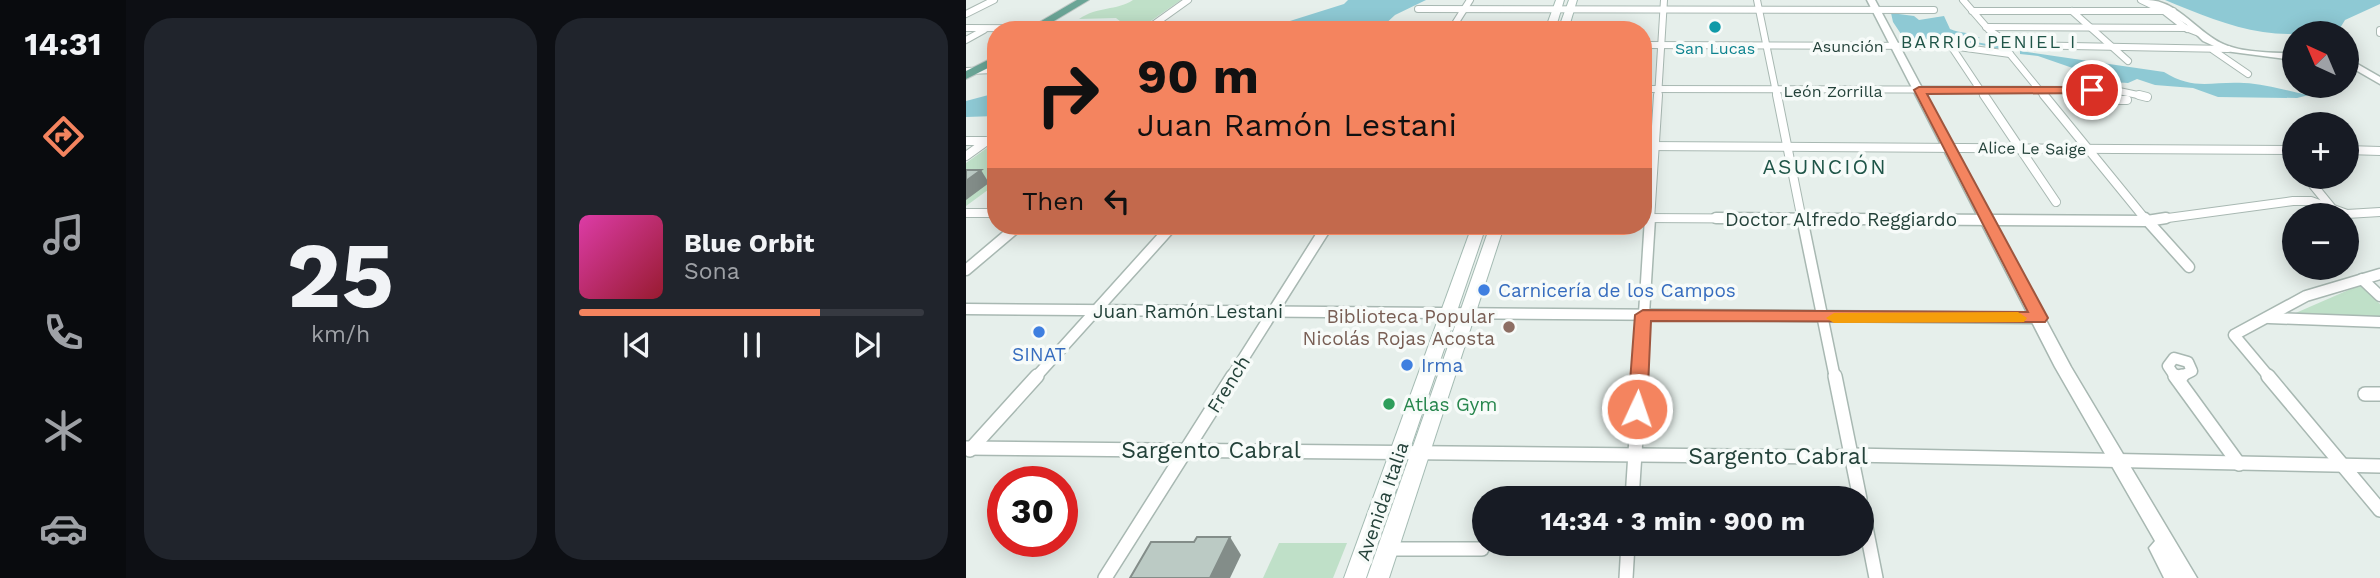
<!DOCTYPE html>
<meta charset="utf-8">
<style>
body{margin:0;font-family:"Work Sans",sans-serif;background:#20242c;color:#f1f3f6;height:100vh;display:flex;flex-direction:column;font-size:26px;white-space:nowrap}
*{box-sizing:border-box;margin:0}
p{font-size:23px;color:#9ea1a6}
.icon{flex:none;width:38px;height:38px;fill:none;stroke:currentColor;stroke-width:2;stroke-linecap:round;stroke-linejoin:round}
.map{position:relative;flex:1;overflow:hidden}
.sheet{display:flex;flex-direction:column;gap:18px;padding:18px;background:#0d0f14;width:840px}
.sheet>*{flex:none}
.hud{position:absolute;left:21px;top:21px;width:665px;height:214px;border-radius:28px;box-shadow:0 4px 18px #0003;background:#f4845f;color:#111;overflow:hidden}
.needle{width:46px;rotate:316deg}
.controls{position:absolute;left:1316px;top:21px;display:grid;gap:14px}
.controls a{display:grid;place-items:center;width:77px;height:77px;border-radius:50%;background:#171b24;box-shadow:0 4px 18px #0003;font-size:35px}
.speed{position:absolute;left:21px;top:466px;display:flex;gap:14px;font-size:35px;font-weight:700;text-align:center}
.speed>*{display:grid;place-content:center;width:91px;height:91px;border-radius:50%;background:#171b24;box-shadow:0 4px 18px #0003;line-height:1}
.speed .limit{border:10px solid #d22;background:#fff;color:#111}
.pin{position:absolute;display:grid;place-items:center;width:60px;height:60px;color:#fff;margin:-30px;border:4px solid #fff;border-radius:50%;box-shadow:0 2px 7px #0007}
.me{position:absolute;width:77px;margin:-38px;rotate:3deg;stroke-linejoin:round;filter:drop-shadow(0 0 5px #0008)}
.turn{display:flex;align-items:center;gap:24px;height:147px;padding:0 35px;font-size:32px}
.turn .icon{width:91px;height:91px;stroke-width:2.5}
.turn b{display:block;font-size:49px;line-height:60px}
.then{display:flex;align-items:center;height:66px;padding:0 35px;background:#0003;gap:14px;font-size:26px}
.sheet .tile{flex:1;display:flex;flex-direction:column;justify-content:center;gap:10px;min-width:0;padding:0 24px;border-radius:28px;background:#20242c}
.sheet .dial{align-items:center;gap:0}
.dial b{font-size:91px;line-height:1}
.song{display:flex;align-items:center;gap:21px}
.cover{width:84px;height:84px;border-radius:10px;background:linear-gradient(135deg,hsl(320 70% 55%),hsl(350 70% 35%))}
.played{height:7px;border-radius:4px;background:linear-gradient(90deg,#f4845f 70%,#363941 70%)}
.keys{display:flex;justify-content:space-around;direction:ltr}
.sheet .tiles{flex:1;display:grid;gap:18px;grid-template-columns:repeat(2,1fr)}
.trip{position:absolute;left:506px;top:486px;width:402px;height:70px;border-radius:35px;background:#171b24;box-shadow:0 4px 18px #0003;font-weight:700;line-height:70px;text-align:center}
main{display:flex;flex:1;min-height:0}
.dock{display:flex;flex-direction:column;width:126px;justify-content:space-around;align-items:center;background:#090b0e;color:#9ea1a6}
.dock .icon{width:49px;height:49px}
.dock .selected{color:#f4845f}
.dock b{font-size:32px;color:#f1f3f6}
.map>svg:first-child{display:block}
.green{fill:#bfe0c8}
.water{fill:#8ec9d4}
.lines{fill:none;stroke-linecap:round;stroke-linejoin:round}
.minor-far3-casing{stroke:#a8b8b2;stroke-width:8}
.minor-far2-casing{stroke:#a8b8b2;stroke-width:10}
.minor-far1-casing{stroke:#a8b8b2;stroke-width:13}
.minor-casing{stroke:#a8b8b2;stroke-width:16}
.tertiary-casing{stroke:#a8b8b2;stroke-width:3}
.secondary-casing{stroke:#a4bbb3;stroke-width:2}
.primary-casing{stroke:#c2cac8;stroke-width:2}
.minor-far3{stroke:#fff;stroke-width:6}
.minor-far2{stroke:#fff;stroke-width:8}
.minor-far1{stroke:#fff;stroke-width:10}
.minor{stroke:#fff;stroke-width:13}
.tertiary{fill:#fff;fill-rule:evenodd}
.secondary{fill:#fff;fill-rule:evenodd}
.primary{fill:#6aa596;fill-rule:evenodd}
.shaded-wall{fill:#838d89}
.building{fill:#bbcac4;stroke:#838d89;stroke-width:2}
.route{fill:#f4845f;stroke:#9f563e;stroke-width:2}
.slow{fill:#f59e0b}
.culture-dot{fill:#0f9aa8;stroke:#f7fbf9;stroke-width:2.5}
.shop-dot{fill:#3f7fe0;stroke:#f7fbf9;stroke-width:2.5}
.education-dot{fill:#8d6e63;stroke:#f7fbf9;stroke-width:2.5}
.leisure-dot{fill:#2e9e5b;stroke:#f7fbf9;stroke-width:2.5}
.labels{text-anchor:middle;stroke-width:7;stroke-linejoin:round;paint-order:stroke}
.far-street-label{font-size:16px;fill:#24423a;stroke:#f7fbf9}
.far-culture-label{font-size:16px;fill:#0d838f;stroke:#f7fbf9}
.far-neighbourhood-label{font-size:18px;letter-spacing:2px;fill:#1f5548;stroke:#f7fbf9}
.street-label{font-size:19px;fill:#24423a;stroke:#f7fbf9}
.shop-label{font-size:19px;fill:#366cbe;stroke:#f7fbf9;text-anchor:start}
.education-label{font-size:19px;fill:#785e54;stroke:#f7fbf9;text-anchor:end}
.leisure-label{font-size:19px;fill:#27864d;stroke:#f7fbf9;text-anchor:start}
.neighbourhood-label{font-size:21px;letter-spacing:2px;fill:#1f5548;stroke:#f7fbf9}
.near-street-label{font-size:23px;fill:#24423a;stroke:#f7fbf9}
</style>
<main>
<nav class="dock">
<b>14:31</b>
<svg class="icon selected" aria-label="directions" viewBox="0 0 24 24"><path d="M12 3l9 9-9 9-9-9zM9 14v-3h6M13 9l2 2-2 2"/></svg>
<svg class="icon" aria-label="music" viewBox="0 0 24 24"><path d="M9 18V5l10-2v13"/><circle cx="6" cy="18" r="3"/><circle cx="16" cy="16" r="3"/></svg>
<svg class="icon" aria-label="phone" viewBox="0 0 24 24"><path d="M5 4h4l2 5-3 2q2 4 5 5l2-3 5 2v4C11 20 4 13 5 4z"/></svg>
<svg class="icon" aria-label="climate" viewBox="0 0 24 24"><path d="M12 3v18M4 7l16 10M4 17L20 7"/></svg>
<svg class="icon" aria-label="car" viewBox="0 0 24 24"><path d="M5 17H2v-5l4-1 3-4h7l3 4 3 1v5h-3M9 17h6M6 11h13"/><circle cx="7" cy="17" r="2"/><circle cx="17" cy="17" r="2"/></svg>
</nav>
<section class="sheet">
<div class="tiles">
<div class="tile dial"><b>25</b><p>km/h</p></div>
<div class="tile">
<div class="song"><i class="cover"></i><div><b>Blue Orbit</b><p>Sona</p></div></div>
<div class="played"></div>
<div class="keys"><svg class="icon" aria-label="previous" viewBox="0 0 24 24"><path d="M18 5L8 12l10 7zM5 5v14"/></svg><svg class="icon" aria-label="pause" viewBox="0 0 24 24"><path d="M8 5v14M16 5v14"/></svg><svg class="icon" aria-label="next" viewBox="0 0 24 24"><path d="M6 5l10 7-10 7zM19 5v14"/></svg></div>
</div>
</div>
</section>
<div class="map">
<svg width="1414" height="578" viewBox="0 0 1414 578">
<rect width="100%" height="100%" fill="#e6efeb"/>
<g class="green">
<path d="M167 0H215L179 25H159L150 18 113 19C132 6 150 11 167 0Z"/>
<polygon points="30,146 30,172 25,175 30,176 30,184 0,206 0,163 21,148"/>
<polygon points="1394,285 1414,304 1414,319 1325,315"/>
<polygon points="313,543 381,543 367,578 297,578"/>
</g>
<g class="water">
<polygon points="382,0 460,0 429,15 415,28 409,30 295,30 378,4"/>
<path d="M1199 0H1414V4L1379 20 1371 33C1345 33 1322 36 1297 32 1263 27 1231 13 1199 0Z"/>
<path d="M925 13 948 16 953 20 978 16 984 29C995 34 1003 31 1014 38L1006 39 1010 42 1042 48 1040 51C1025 47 1007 42 991 43L988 46 971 39H951L935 34 927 22Z"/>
<path d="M1054 51 1198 72C1228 91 1246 81 1278 83 1299 84 1322 91 1343 95L1331 98 1252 97 1227 88 1189 85 1171 79 1162 83 1147 82 1072 56 1054 54Z"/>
<polygon points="30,93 30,116 0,117 0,101"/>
</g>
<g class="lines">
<defs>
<g id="minor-far3">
<polyline points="791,0 811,97"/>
<polyline points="997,0 1023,30 1046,45"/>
<polyline points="1175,0 1198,11 1221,29"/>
<polyline points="452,9 968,10"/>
<polyline points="1006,11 1207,11"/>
<polyline points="1106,11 1162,61"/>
<polyline points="0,14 28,0"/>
<polyline points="1020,27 1220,28 1233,33"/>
<polyline points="0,28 244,29"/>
<polyline points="180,30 222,0"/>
<polyline points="485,30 504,0"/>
<polyline points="1414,30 1414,33"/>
<polyline points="0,40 18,30"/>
<polyline points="677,45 985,46 1044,54"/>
<polyline points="1046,45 1262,49"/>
<polyline points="985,46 1019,97"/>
<polyline points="1247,50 1282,74"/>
<polyline points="1044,54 1079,97"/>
<polyline points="0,71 30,70"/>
<polyline points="677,89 1126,90 1153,91 1181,97"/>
<polyline points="1129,92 1138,97"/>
<polyline points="692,97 698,0"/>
</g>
<g id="minor-far2">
<polyline points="811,95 836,220"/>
<polyline points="1018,95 1090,202"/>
<polyline points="1078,95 1180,220"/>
<polyline points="1135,95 1143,100 1161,100"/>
<polyline points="1173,95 1181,97"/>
<polyline points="0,141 30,141"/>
<polyline points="677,146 1328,150"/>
<polyline points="1381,150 1414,151"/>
<polyline points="0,156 21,141"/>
<polyline points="1347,185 1365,207"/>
<polyline points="0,213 30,213"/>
<polyline points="677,218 1044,220"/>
<polyline points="684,220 692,95"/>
<polyline points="1187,220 1327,201 1345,201 1381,214 1414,212"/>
</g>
<g id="minor-far1">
<polyline points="750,218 1181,221 1200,218"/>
<polyline points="836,218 869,378"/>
<polyline points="1179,218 1223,267"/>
<polyline points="0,270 52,226"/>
<polyline points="1396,279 1414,296"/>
<polyline points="0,309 1074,318"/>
<polyline points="1303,318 1414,322"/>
<polyline points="69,378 206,226"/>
<polyline points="265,378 361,226"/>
<polyline points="674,378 684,218"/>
<polyline points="1210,378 1202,366 1208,358 1222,362 1226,371 1212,378"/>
<polyline points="1304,378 1268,335 1340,296 1414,274"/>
</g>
<g id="minor">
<polyline points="869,376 894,499"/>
<polyline points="1209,376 1273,464"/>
<polyline points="1302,376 1414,510"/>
<polyline points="1211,378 1216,376"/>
<polyline points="1399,394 1414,394"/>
<polyline points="0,448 870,457 886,455 1414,466"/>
<polyline points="4,450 71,376"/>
<polyline points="666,499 674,376"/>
<polyline points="896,507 910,578"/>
<polyline points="422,549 516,549"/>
<polyline points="139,578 267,376"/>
<polyline points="660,578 662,544"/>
</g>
<g id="tertiary">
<polygon points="901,0 909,0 1105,367 1231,578 1198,578 1183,548 1189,541 1089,367"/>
<path d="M1181 0C1213 0 1233 36 1262 46 1282 53 1307 52 1328 54V60L1259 51 1237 41 1220 24Z"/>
<polygon points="1381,58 1414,77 1414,84 1381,65"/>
</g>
<g id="secondary">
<polygon points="590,0 598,0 589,30 579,30"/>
<polygon points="603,0 611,0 602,30 592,30"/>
<polygon points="506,226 520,226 400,578 378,578"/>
<polygon points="524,226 538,226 423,578 401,578"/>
</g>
<g id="primary">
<polygon points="111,0 123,0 73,30 60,30"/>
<polygon points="30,56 30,64 0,79 0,71"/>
</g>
</defs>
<use href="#minor-far3" class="minor-far3-casing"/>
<use href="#minor-far2" class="minor-far2-casing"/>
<use href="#minor-far1" class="minor-far1-casing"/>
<use href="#minor" class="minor-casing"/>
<use href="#tertiary" class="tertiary-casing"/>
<use href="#secondary" class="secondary-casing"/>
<use href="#primary" class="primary-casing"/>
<use href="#minor-far3" class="minor-far3"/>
<use href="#minor-far2" class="minor-far2"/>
<use href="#minor-far1" class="minor-far1"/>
<use href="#minor" class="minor"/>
<use href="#tertiary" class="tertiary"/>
<use href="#secondary" class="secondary"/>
<use href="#primary" class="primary"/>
</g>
<g class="shaded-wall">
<polygon points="15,170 23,183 0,200 0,181"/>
<polygon points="264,537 275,555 264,578 244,578"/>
</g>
<g class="building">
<polygon points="0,170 15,170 0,181"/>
<polygon points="231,537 264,537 244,578 164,578 185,542 228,542"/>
</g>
<polygon class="route" points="1126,87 1130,88 1130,93 961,94 1082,318 1079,322 685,321 681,409 678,414 665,414 662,409 669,315 677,310 1062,312 948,90 953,87"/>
<polygon class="slow" points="1052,312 1061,318 1058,322 868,323 860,318 868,313"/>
<circle class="culture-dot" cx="749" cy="27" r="7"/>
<g class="shop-dot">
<circle cx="518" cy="290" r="7"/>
<circle cx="73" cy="332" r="7"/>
<circle cx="441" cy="365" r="7"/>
</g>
<circle class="education-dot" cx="543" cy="327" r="7"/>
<circle class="leisure-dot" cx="423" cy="404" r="7"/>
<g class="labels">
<g class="far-street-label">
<text x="882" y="52">Asunción</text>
<text x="867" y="97">León Zorrilla</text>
<text transform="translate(1066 148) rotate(1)" y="6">Alice Le Saige</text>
</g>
<g class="far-culture-label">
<text x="749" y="54">San Lucas</text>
</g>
<g class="far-neighbourhood-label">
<text x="1023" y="48">BARRIO PENIEL I</text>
</g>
<g class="street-label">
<text x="875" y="226">Doctor Alfredo Reggiardo</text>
<text x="222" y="318">Juan Ramón Lestani</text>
<text transform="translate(262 384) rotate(-58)" y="7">French</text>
<text transform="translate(416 501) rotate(-71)" y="7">Avenida Italia</text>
</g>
<g class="shop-label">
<text x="532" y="297">Carnicería de los Campos</text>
<text x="73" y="361" text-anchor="middle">SINAT</text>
<text x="455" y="372">Irma</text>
</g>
<g class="education-label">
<text x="529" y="323">Biblioteca Popular<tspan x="529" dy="22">Nicolás Rojas Acosta</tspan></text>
</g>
<g class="leisure-label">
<text x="437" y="411">Atlas Gym</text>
</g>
<g class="neighbourhood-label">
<text x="859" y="174">ASUNCIÓN</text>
</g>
<g class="near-street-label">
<text x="245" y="458">Sargento Cabral</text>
<text x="812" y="464">Sargento Cabral</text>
</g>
</g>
</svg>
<div class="controls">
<a><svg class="needle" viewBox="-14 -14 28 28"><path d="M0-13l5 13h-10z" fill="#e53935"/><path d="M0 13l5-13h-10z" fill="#9ea1a6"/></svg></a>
<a>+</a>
<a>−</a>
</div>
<div class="speed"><div class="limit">30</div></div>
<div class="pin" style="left:1126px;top:90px;background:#d93025"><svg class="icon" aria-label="arrive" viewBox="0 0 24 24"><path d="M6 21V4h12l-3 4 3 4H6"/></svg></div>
<svg class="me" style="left:671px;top:409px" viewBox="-20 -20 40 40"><circle r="17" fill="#f4845f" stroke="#fff" stroke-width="3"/><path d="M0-11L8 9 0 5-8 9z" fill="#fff"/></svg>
<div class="trip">14:34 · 3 min · 900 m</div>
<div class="hud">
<div class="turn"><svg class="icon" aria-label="right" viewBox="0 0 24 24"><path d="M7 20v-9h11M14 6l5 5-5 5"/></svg><div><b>90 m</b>Juan Ramón Lestani</div></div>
<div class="then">Then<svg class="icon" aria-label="left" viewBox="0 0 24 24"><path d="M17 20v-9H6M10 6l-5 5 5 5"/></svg></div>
</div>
</div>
</main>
